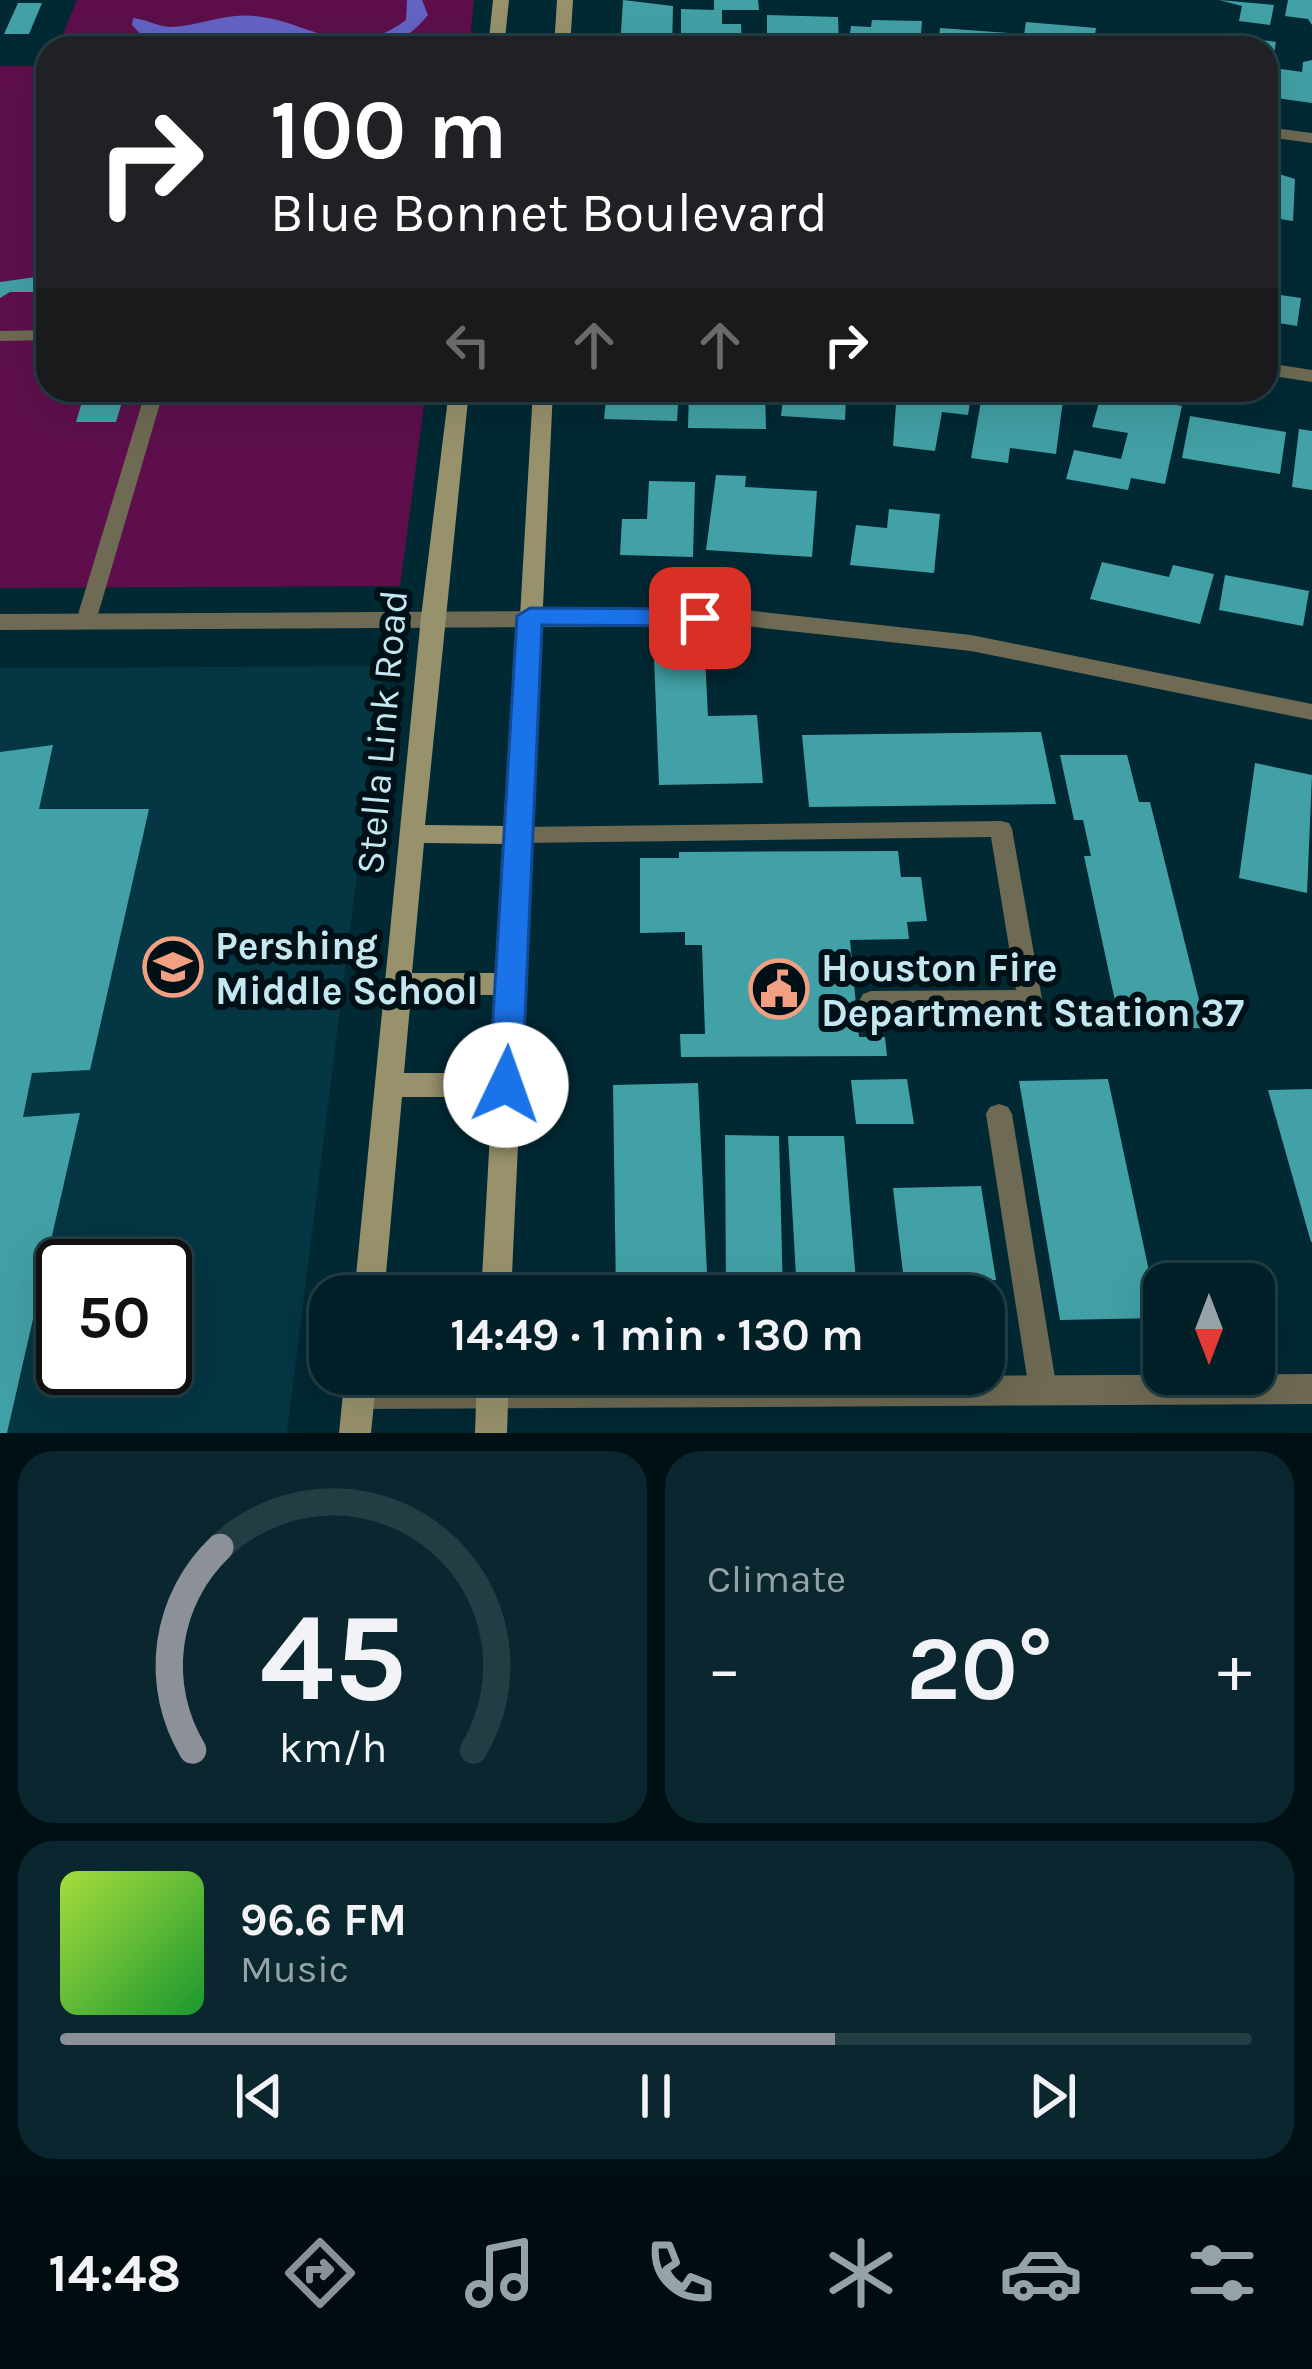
<!DOCTYPE html>
<meta charset="utf-8">
<style>
body{margin:0;font-family:Karla,sans-serif;background:#0a272f;color:#f1f3f6;height:100vh;display:flex;flex-direction:column;font-size:45px;white-space:nowrap}
*{box-sizing:border-box;margin:0}
p{font-size:39px;color:#95a2a7}
.icon{flex:none;width:66px;height:66px;fill:none;stroke:currentColor;stroke-width:2;stroke-linecap:round;stroke-linejoin:round}
.map{position:relative;height:1433px;overflow:hidden}
.side{display:flex;flex-direction:column;gap:18px;padding:18px;background:#001115;flex:1}
.side>*{flex:none}
.hud{position:absolute;left:36px;top:36px;width:1242px;height:366px;border-radius:36px;box-shadow:0 12px 48px #0002,0 0 0 3px #223d44;background:#202124;color:#fff;overflow:hidden}
.needle{width:78px;rotate:180deg}
.tools{position:absolute;left:1143px;top:1263px;display:grid;gap:24px}
.tools a{display:grid;place-items:center;width:132px;height:132px;border-radius:24px;background:#001f27;box-shadow:0 12px 48px #0002,0 0 0 3px #223d44;font-size:60px}
.speed{position:absolute;left:36px;top:1239px;display:flex;gap:24px;font-size:60px;font-weight:700;text-align:center}
.speed>*{display:grid;place-content:center;width:156px;height:156px;border-radius:50%;background:#001f27;box-shadow:0 12px 48px #0002,0 0 0 3px #223d44;line-height:1}
.speed .limit{border:6px solid #111;border-radius:18px;background:#fff;color:#111}
.pin{position:absolute;display:grid;place-items:center;width:102px;height:102px;color:#fff;margin:-51px;border-radius:24px;box-shadow:0 6px 18px #0006}
.me{position:absolute;width:132px;margin:-66px;rotate:3deg;stroke-linejoin:round;filter:drop-shadow(0 0 9px #0008)}
.turn{display:flex;align-items:center;gap:42px;height:252px;padding:0 36px;font-size:54px}
.turn .icon{width:156px;height:156px;stroke-width:2.5}
.turn b{display:block;font-size:84px;line-height:102px}
.lanes{display:flex;align-items:center;height:114px;padding:0 36px;background:#0003;justify-content:center;gap:60px;direction:ltr}
.lanes .off{opacity:.35}
.big{font-size:90px;font-weight:700;line-height:1.1}
.side .tile{flex:1;display:flex;flex-direction:column;justify-content:center;gap:18px;min-width:0;padding:0 42px;border-radius:36px;background:#0a272f}
.side .dial{align-items:center;gap:0}
.dial svg{height:312px;overflow:visible;fill:none;stroke:#223d44;stroke-width:7;stroke-linecap:round;text-anchor:middle}
.dial text{fill:#f1f3f6;stroke:none}
.song{display:flex;align-items:center;gap:36px}
.cover{width:144px;height:144px;border-radius:18px;background:linear-gradient(135deg,hsl(80 70% 55%),hsl(130 70% 35%))}
.played{height:12px;border-radius:6px;background:linear-gradient(90deg,#8c9099 65%,#223d44 65%)}
.keys{display:flex;justify-content:space-around;direction:ltr}
.heat{display:flex;justify-content:space-between;align-items:center;font-size:66px;direction:ltr}
.side .tiles{flex:1;display:grid;gap:18px;grid-template-columns:1fr 1fr}
.tile:last-child{grid-column:span 2}
.trip{position:absolute;left:309px;top:1275px;width:696px;height:120px;border-radius:36px;background:#001f27;box-shadow:0 12px 48px #0002,0 0 0 3px #223d44;font-weight:700;line-height:120px;text-align:center}
.menu{display:flex;height:192px;justify-content:space-around;align-items:center;background:#000c10;color:#95a2a7}
.menu .icon{width:84px;height:84px}
.menu .current{color:#8c9099}
.menu b{font-size:54px;color:#f1f3f6}
.map>svg:first-child{display:block}
.built{fill:#053643;fill-rule:evenodd}
.green{fill:#5e0f4b}
.water{fill:#6363c4}
.building{fill:#42a1a6}
.lines{fill:none;stroke-linecap:round;stroke-linejoin:round}
.lane{fill:#6e6a53;fill-rule:evenodd}
.street{fill:#6e6a53;fill-rule:evenodd}
.secondary{fill:#98926c;fill-rule:evenodd}
.route{fill:#1a73e8;stroke:#114b97;stroke-width:3}
.labels{text-anchor:middle;stroke-width:12;stroke-linejoin:round;paint-order:stroke}
.street-label{font-size:39px;fill:#c4e7f2;stroke:#001017}
.poi-label{font-size:39px;font-weight:bold;fill:#c4e7f2;stroke:#001017;text-anchor:start}
</style>
<div class="map">
<svg width="1312" height="1433" viewBox="0 0 1312 1433">
<rect width="100%" height="100%" fill="#002934"/>
<path class="built" d="M383 666 287 1433H0V668ZM63 1266H165V1368H63Z"/>
<g class="green">
<polygon points="77,0 474,0 469,48 57,48"/>
<polygon points="0,66 48,66 48,390 426,390 400,586 0,588"/>
</g>
<path class="water" d="M407 0H422L428 15C352 109 231 0 159 48H144L147 41 132 25 133 18C146 19 156 26 169 27 197 27 224 13 253 16 310 20 346 65 406 20Z"/>
<g class="building">
<polygon points="623,0 673,6 672,48 620,48"/>
<polygon points="714,0 758,0 759,10 722,10 722,24 741,24 742,48 681,48 681,9 714,10"/>
<polygon points="1219,0 1274,5 1270,25 1239,21 1242,6"/>
<polygon points="1288,0 1312,0 1312,25 1308,19 1285,16"/>
<polygon points="18,3 42,3 29,34 4,34"/>
<polygon points="767,15 838,17 839,46 767,47"/>
<polygon points="872,20 922,21 920,48 848,48 851,26 871,27"/>
<polygon points="1026,22 1096,28 1093,48 1022,48"/>
<polygon points="940,28 1009,33 1008,48 938,48"/>
<polygon points="1244,37 1276,42 1272,66 1266,65 1266,48 1242,48"/>
<polygon points="1312,60 1312,103 1276,98 1281,69 1302,72 1303,62"/>
<polygon points="1266,170 1295,179 1293,221 1266,217"/>
<polygon points="39,269 48,269 48,292 10,292 0,298 0,282 36,277"/>
<polygon points="1266,293 1301,298 1297,326 1266,321"/>
<polygon points="607,390 679,390 677,421 604,419"/>
<polygon points="689,390 765,390 766,429 688,428"/>
<polygon points="784,390 876,390 876,400 846,398 845,420 781,416"/>
<polygon points="897,390 972,390 968,415 942,412 935,451 893,446"/>
<polygon points="983,390 1023,390 1022,395 1063,400 1056,454 1010,448 1008,463 971,458"/>
<polygon points="85,392 125,392 116,422 76,422"/>
<polygon points="1102,392 1182,406 1165,484 1131,478 1128,490 1066,479 1074,450 1121,459 1128,433 1092,427"/>
<polygon points="1190,416 1286,432 1280,474 1182,458"/>
<polygon points="1299,429 1312,431 1312,490 1292,487"/>
<polygon points="716,475 746,476 745,487 817,491 812,557 706,550"/>
<polygon points="649,481 695,482 693,557 620,555 622,519 647,519"/>
<polygon points="889,509 940,514 934,573 850,565 856,525 887,528"/>
<polygon points="1102,562 1169,577 1173,565 1214,574 1200,624 1090,599"/>
<polygon points="1225,575 1309,591 1303,626 1219,610"/>
<polygon points="705,657 708,716 757,715 763,783 659,785 654,658"/>
<polygon points="1041,732 1056,804 809,807 802,735"/>
<polygon points="53,745 39,809 149,809 90,1070 32,1073 23,1117 80,1113 7,1433 0,1433 0,752"/>
<polygon points="1060,755 1127,755 1139,802 1150,802 1206,1028 1121,1029 1084,856 1091,856 1083,820 1074,820"/>
<polygon points="1255,763 1312,775 1307,893 1239,878"/>
<polygon points="898,851 901,877 921,877 927,921 907,922 909,939 850,940 859,1037 885,1037 887,1056 681,1057 680,1034 705,1034 702,945 685,945 685,932 640,933 640,858 679,858 679,852"/>
<polygon points="907,1079 914,1124 856,1124 851,1080"/>
<polygon points="1108,1079 1159,1318 1060,1320 1019,1081"/>
<polygon points="698,1083 708,1294 616,1296 613,1085"/>
<polygon points="1312,1089 1312,1242 1311,1242 1268,1090"/>
<polygon points="725,1135 779,1136 783,1295 726,1294"/>
<polygon points="788,1136 844,1136 857,1293 797,1293"/>
<polygon points="981,1186 996,1280 904,1281 893,1188"/>
</g>
<g class="lines">
<g class="lane">
<polygon points="48,330 48,340 0,341 0,331"/>
<polygon points="146,390 164,390 96,621 86,628 76,621"/>
<polygon points="1001,821 1009,823 1012,829 1042,999 1038,1006 1030,1008 871,1011 863,1008 859,1001 863,994 871,991 1016,990 991,837 519,843 511,841 508,835 511,829 519,827"/>
<polygon points="999,1104 1008,1107 1012,1114 1057,1390 1053,1399 1043,1403 1033,1399 1029,1390 986,1114 990,1107"/>
</g>
<g class="street">
<polygon points="1266,127 1312,133 1312,143 1266,137"/>
<polygon points="1266,363 1312,370 1312,382 1266,375"/>
<polygon points="745,610 971,635 1312,704 1312,720 971,651 745,626 0,630 0,614"/>
<polygon points="1312,1374 1312,1404 359,1409 348,1405 343,1394 348,1383 359,1379"/>
</g>
<g class="secondary">
<polygon points="493,0 509,0 504,48 488,48"/>
<polygon points="557,0 573,0 570,48 554,48"/>
<path d="M449 390H469L425 825 508 826 533 390H553L511 1296H481L492 1097H402L384 1296H354L421 617ZM424 843 507 844 499 973H412ZM411 995H498L493 1073H404Z"/>
<polygon points="345,1374 377,1374 371,1433 339,1433"/>
<polygon points="477,1374 509,1374 507,1433 475,1433"/>
</g>
</g>
<polygon class="route" points="530,608 700,609 713,618 700,626 542,625 522,1085 517,1095 494,1095 489,1085 517,616"/>
<defs>
<symbol id="school-ring" viewBox="-11 -11 22 22"><circle r="9.5" fill="#001017" stroke="#f39f82" stroke-width="1.5"/><path d="M0-5L7-2L0 1L-7-2ZM-4 1L0 2.5L4 1V4Q0 6-4 4Z" fill="#f39f82"/></symbol>
<symbol id="civic-ring" viewBox="-11 -11 22 22"><circle r="9.5" fill="#001017" stroke="#f39f82" stroke-width="1.5"/><path d="M-.6-6.5H3V-4.5H.6V-3L4-1V1h2V6H-6V1h2V-1L-.6-3ZM-1.2 2.5V6h2.4V2.5Z" fill="#f39f82"/></symbol>
</defs>
<g fill-rule="evenodd">
<use href="#school-ring" x="140" y="934" width="66" height="66"/>
<use href="#civic-ring" x="746" y="956" width="66" height="66"/>
</g>
<g class="labels">
<g class="street-label">
<text transform="translate(381 732) rotate(-85)" y="14">Stella Link Road</text>
</g>
<g class="poi-label">
<text x="215" y="959">Pershing<tspan x="215" dy="45">Middle School</tspan></text>
<text x="821" y="981">Houston Fire<tspan x="821" dy="45">Department Station 37</tspan></text>
</g>
</g>
</svg>
<div class="tools">
<a><svg class="needle" viewBox="-14 -14 28 28"><path d="M0-13l5 13h-10z" fill="#e53935"/><path d="M0 13l5-13h-10z" fill="#95a2a7"/></svg></a>
</div>
<div class="speed"><div class="limit">50</div></div>
<div class="pin" style="left:700px;top:618px;background:#d93025"><svg class="icon" aria-label="arrive" viewBox="0 0 24 24"><path d="M6 21V4h12l-3 4 3 4H6"/></svg></div>
<svg class="me" style="left:506px;top:1085px" viewBox="-20 -20 40 40"><circle r="19" fill="#fff"/><path d="M0-13L10 11 0 6-10 11z" fill="#1a73e8"/></svg>
<div class="trip">14:49 · 1 min · 130 m</div>
<div class="hud">
<div class="turn"><svg class="icon" aria-label="right" viewBox="0 0 24 24"><path d="M7 20v-9h11M14 6l5 5-5 5"/></svg><div><b>100 m</b>Blue Bonnet Boulevard</div></div>
<div class="lanes"><svg class="icon off" aria-label="left" viewBox="0 0 24 24"><path d="M17 20v-9H6M10 6l-5 5 5 5"/></svg><svg class="icon off" aria-label="ahead" viewBox="0 0 24 24"><path d="M12 20V5M6 11l6-6 6 6"/></svg><svg class="icon off" aria-label="ahead" viewBox="0 0 24 24"><path d="M12 20V5M6 11l6-6 6 6"/></svg><svg class="icon" aria-label="right" viewBox="0 0 24 24"><path d="M7 20v-9h11M14 6l5 5-5 5"/></svg></div>
</div>
</div>
<section class="side">
<div class="tiles">
<div class="tile dial"><svg viewBox="0 0 100 80">
<path d="M14 69A42 42 0 1 1 86 69"/>
<path d="M14 69A42 42 0 0 1 21 17" stroke="#8c9099"/>
<text x="50" y="56" font-size="32" font-weight="700">45</text>
<text x="50" y="72" font-size="11">km/h</text>
</svg></div>
<div class="tile"><p>Climate</p>
<div class="heat"><a>−</a><b class="big">20°</b><a>+</a></div>
</div>
<div class="tile">
<div class="song"><i class="cover"></i><div><b>96.6 FM</b><p>Music</p></div></div>
<div class="played"></div>
<div class="keys"><svg class="icon" aria-label="previous" viewBox="0 0 24 24"><path d="M18 5L8 12l10 7zM5 5v14"/></svg><svg class="icon" aria-label="pause" viewBox="0 0 24 24"><path d="M8 5v14M16 5v14"/></svg><svg class="icon" aria-label="next" viewBox="0 0 24 24"><path d="M6 5l10 7-10 7zM19 5v14"/></svg></div>
</div>
</div>
</section>
<nav class="menu">
<b>14:48</b>
<svg class="icon current" aria-label="directions" viewBox="0 0 24 24"><path d="M12 3l9 9-9 9-9-9zM9 14v-3h6M13 9l2 2-2 2"/></svg>
<svg class="icon" aria-label="music" viewBox="0 0 24 24"><path d="M9 18V5l10-2v13"/><circle cx="6" cy="18" r="3"/><circle cx="16" cy="16" r="3"/></svg>
<svg class="icon" aria-label="phone" viewBox="0 0 24 24"><path d="M5 4h4l2 5-3 2q2 4 5 5l2-3 5 2v4C11 20 4 13 5 4z"/></svg>
<svg class="icon" aria-label="climate" viewBox="0 0 24 24"><path d="M12 3v18M4 7l16 10M4 17L20 7"/></svg>
<svg class="icon" aria-label="car" viewBox="0 0 24 24"><path d="M5 17H2v-5l4-1 3-4h7l3 4 3 1v5h-3M9 17h6M6 11h13"/><circle cx="7" cy="17" r="2"/><circle cx="17" cy="17" r="2"/></svg>
<svg class="icon" aria-label="filters" viewBox="0 0 24 24"><path d="M4 7h16M4 17h16"/><circle cx="9" cy="7" r="2"/><circle cx="15" cy="17" r="2"/></svg>
</nav>
